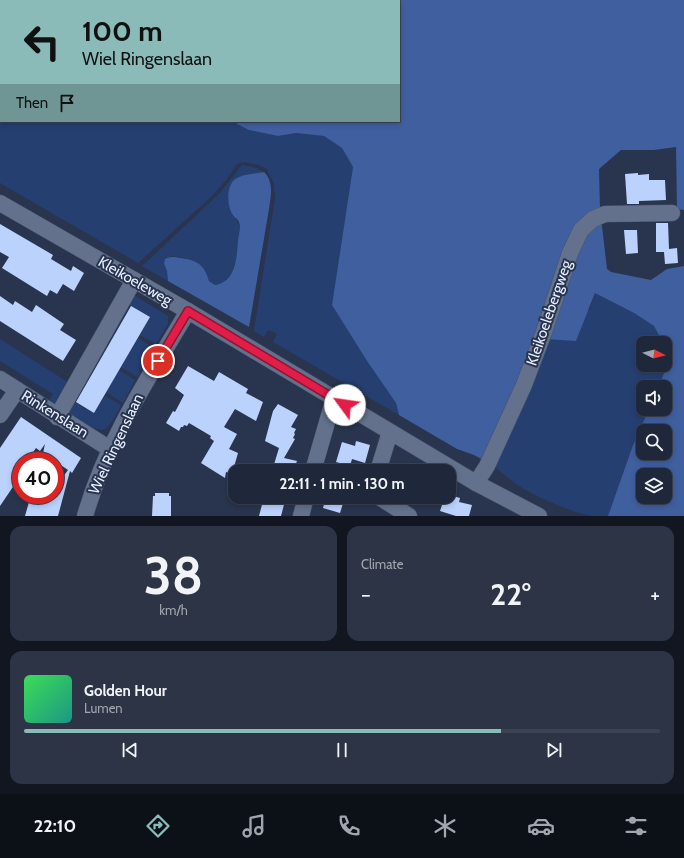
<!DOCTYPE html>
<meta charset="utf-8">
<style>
body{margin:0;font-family:Cabin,sans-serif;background:#2c3445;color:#f1f3f6;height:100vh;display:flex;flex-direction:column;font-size:15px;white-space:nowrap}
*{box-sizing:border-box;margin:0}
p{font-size:13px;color:#a1a6af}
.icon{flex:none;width:22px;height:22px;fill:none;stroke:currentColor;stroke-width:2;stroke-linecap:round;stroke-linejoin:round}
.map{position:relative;height:516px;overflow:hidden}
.panel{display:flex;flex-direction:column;gap:10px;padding:10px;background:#111620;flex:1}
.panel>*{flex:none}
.hud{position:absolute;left:0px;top:0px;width:400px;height:122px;box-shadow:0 2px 6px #0003,0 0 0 1px #3c4454;background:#8bbbb9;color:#111;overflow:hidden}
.needle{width:26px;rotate:96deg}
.fabs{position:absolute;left:636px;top:336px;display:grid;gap:8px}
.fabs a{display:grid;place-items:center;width:36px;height:36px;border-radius:8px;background:#1f283a;box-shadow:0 2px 6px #0003,0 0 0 1px #3c4454;font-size:20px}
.speed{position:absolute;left:12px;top:452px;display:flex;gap:8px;font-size:20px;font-weight:700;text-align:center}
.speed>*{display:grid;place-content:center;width:52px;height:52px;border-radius:50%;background:#1f283a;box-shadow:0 2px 6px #0003,0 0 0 1px #3c4454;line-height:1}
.speed .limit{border:6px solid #d22;background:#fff;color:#111}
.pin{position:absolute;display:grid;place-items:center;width:34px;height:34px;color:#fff;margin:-17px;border:2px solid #fff;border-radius:50%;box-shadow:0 1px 4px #0007}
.me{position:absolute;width:44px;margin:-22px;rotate:301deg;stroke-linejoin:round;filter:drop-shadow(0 0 3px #0008)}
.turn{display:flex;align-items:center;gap:14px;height:84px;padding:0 16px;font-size:18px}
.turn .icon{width:52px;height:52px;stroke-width:2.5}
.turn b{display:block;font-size:28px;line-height:34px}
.then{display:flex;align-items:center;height:38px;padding:0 16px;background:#0003;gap:8px;font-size:15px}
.big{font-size:30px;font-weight:700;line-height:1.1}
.panel .widget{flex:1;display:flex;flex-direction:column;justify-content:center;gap:6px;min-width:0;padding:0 14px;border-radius:12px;background:#2c3445}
.panel .dial{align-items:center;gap:0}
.dial b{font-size:52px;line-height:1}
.song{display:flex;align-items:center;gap:12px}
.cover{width:48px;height:48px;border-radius:6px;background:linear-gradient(135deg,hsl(130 70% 55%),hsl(170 70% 35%))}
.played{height:4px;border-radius:2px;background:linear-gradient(90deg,#8bbbb9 75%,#3c4454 75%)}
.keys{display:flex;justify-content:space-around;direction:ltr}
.heat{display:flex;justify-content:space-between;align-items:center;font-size:22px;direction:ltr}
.panel .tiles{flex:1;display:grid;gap:10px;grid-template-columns:1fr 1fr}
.widget:last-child{grid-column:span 2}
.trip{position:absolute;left:228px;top:464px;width:228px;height:40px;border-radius:12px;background:#1f283a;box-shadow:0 2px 6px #0003,0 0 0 1px #3c4454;font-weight:700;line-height:40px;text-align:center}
.tabs{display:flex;height:64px;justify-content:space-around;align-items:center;background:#0c1017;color:#a1a6af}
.tabs .icon{width:28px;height:28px}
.tabs .current{color:#8bbbb9}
.tabs b{font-size:18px;color:#f1f3f6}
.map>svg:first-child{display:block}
.green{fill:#263f71}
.forest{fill:#3f5f9f;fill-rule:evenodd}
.building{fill:#bbd2fd}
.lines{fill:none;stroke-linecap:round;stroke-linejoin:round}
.minor-casing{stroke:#485368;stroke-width:17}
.minor{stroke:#63718d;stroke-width:16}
.route-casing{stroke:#92132f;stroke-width:10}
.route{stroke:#e11d48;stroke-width:7}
.labels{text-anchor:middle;stroke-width:4;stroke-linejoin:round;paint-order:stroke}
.street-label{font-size:15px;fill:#e6eeff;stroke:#29354e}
</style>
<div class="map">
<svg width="684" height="516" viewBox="0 0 684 516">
<rect width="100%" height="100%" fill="#29354e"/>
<g class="green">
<polygon points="0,0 97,0 1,1 0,80"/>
<polygon points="0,93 1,121 238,121 238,124 249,130 278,136 296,133 324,136 342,148 353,167 332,305 367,361 396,403 399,415 273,342 277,334 268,330 264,337 254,331 275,198 274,184 267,169 259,165 244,162 237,164 226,180 212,196 138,263 0,183"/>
<path d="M242 165 257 168 264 172 240 177 234 181 229 193 240 229 239 251 232 272 224 282 215 285 209 281C204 259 190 259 171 256L164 264 167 271 168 281 142 266 219 194Z"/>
<path d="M595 293 634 313 654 326 663 343H643V365H665V348C670 362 663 374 658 387H643V409H649L633 445 608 516C603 516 598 516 593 516 575 514 529 494 515 483 505 476 496 467 485 461L545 339 590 309Z"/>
<polygon points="132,294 168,316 168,324 156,344 140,335 150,317 126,304"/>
<polygon points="138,338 154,348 137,377 121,367"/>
<polygon points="0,339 72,385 64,399 58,396 56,401 61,404 60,407 48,403 53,394 0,361"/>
<polygon points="119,370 135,380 123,403 106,392"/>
<path d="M105 396 121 405C117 412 112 425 105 429 97 434 72 414 64 410L70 399 83 407V408L85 410 86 408 94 413Z"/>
</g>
<g class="forest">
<path d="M276 0H684V210L677 209 676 147 654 150H621L599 169 600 209 607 269 611 272 651 280 667 269 684 266V516H608L633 445 649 409H665V387H658L665 371 668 356 665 343H663L654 326 634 313 595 293 576 341 545 339 485 461 474 455 457 449 399 415 396 403 367 361 332 305 353 167 342 148 324 136 296 133 278 136 249 130 237 124 238 121H399V1ZM643 431H665V453H643ZM643 475H665V497H643Z"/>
<path d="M264 172C274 182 271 195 269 209L249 327 168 281 167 271 164 264 165 259C171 256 175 257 181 258 197 260 205 265 209 281L215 285C236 282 237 256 238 240 239 234 241 228 239 222 238 219 235 218 233 215 227 207 226 188 234 180 241 174 255 174 264 172Z"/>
</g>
<g class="building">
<polygon points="638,173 638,175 649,174 649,180 665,180 666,200 639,201 639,204 627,204 625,174"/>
<polygon points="656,223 668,223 669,249 677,248 678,263 665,264 664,252 656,252"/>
<polygon points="0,224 53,255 51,259 71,271 73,266 84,273 74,291 63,284 57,294 50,290 47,296 2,268 9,257 0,252"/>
<polygon points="624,230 637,230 638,253 626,254"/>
<polygon points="0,296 13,305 15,301 32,312 36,305 64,324 60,330 76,340 63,361 0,321"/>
<polygon points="131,306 150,317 94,413 76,402"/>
<polygon points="188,366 214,381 219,372 248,389 246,393 263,402 256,421 235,409 224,427 237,434 229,449 238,453 232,474 226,472 225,478 201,463 214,441 210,438 211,436 189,423 187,426 184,425 183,427 181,427 179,431 166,423 173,411 175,412 184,395 175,388"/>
<polygon points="278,404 298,415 291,427 296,429 294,433 295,434 293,438 295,439 284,458 297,461 293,471 272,471 279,448 265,441 273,411"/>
<polygon points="21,417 81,458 72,473 70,471 58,516 25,516 31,495 55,495 55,488 68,470 43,453 45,444 40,451 36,448 27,461 21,461 21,475 0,506 0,448"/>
<polygon points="356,441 370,445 365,463 352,459 350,466 336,462 342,442 355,446"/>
<polygon points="155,493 169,493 169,496 171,496 171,516 152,516 153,496 155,496"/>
<polygon points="450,495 460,498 459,502 472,505 469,516 456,516 440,511 444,499 449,500"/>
<polygon points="264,497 286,497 281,516 259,516"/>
<polygon points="326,497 345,497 340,513 323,508"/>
</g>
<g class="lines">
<defs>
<g id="minor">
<polyline points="101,1 103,0"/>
<polyline points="0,86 1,85"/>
<polyline points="0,203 188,311 476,483 539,516"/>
<polyline points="0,379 110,449"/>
<polyline points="0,415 17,390"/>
<polyline points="57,417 134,280"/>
<polyline points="313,471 334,398"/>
<polyline points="378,471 390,432"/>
<polyline points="476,483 487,466 524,385 544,332 570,253 581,230 593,219 605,214 672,213"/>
<polyline points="379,497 409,516"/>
<path d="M85 516C106 442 149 377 188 311"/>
<polyline points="301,516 306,497"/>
</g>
</defs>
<use href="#minor" class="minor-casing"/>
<use href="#minor" class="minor"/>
</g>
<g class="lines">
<defs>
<polyline id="route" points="158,361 188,311 345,405"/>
</defs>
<use href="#route" class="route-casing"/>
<use href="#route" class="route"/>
</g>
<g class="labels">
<g class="street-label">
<text transform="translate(135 281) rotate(30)" y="5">Kleikoeleweg</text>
<text transform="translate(549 313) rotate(-71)" y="5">Kleikoelebergweg</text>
<text transform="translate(55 414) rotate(32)" y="5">Rinkenslaan</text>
<text transform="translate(116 444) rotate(-65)" y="5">Wiel Ringenslaan</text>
</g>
</g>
</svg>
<div class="fabs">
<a><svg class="needle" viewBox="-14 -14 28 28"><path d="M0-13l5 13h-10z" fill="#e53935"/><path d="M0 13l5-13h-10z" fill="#a1a6af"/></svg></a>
<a><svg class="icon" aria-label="sound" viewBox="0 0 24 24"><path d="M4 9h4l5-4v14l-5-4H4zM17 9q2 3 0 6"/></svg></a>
<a><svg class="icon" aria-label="search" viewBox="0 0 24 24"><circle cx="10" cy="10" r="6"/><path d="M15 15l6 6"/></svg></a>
<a><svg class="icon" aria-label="layers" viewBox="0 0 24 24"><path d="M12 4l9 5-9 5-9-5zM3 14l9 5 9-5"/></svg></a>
</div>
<div class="speed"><div class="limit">40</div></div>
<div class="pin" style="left:158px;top:361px;background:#d93025"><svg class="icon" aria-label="arrive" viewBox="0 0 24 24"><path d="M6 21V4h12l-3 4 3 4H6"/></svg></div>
<svg class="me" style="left:345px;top:405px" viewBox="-20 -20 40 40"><circle r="19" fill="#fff"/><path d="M0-13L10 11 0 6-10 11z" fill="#e11d48"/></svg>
<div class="trip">22:11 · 1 min · 130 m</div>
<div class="hud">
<div class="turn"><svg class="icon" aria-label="left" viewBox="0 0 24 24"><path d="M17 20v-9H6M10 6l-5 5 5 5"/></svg><div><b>100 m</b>Wiel Ringenslaan</div></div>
<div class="then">Then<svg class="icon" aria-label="arrive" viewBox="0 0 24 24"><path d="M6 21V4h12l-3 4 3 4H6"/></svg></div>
</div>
</div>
<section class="panel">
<div class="tiles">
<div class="widget dial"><b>38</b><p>km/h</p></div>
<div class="widget"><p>Climate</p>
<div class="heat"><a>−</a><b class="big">22°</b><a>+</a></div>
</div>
<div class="widget">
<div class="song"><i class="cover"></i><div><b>Golden Hour</b><p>Lumen</p></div></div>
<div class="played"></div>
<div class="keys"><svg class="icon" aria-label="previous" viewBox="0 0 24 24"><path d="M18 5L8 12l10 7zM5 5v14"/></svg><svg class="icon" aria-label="pause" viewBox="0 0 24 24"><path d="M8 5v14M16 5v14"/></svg><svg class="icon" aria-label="next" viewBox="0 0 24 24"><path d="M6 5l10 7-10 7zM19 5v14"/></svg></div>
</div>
</div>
</section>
<nav class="tabs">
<b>22:10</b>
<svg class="icon current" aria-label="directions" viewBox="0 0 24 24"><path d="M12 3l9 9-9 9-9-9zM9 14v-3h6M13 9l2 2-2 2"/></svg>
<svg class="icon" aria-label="music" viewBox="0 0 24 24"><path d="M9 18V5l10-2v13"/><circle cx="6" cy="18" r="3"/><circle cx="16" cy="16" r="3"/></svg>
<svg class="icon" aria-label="phone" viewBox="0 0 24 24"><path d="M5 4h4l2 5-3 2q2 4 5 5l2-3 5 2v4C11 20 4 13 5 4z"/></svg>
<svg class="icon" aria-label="climate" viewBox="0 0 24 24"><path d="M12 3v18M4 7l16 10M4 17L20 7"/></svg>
<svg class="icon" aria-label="car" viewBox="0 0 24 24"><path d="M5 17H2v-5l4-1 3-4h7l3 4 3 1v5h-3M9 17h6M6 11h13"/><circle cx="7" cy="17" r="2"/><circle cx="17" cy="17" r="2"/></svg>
<svg class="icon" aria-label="filters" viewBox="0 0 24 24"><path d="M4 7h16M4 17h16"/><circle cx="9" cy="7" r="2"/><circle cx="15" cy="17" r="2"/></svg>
</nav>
